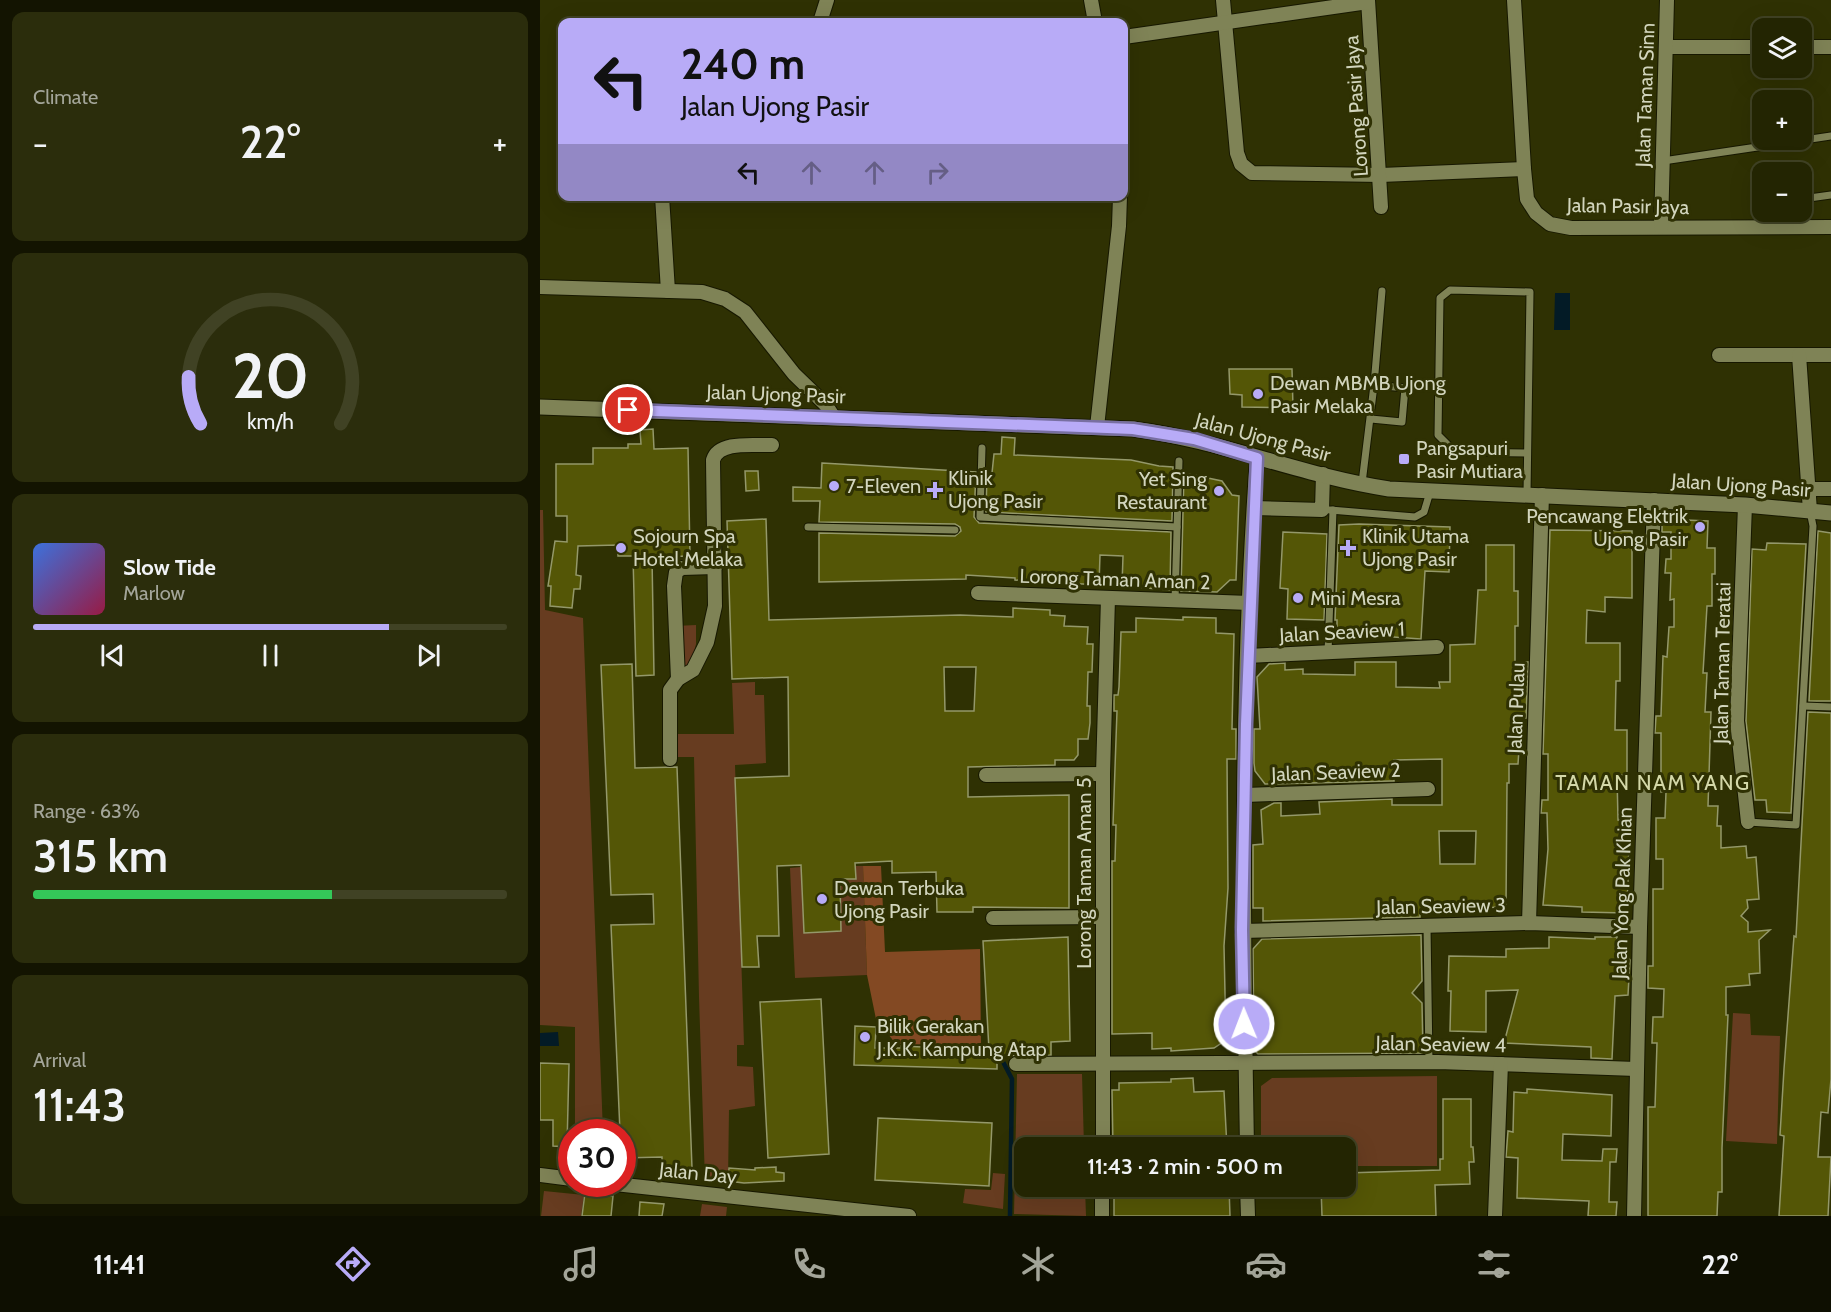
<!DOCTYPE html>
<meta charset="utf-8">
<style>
body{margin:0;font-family:Cabin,sans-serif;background:#2b2d0c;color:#f1f3f6;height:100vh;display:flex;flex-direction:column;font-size:22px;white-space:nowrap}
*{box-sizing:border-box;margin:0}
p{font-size:20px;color:#a3a599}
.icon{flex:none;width:33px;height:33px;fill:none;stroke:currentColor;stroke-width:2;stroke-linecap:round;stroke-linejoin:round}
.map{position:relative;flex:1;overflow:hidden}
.sheet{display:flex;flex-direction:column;gap:12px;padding:12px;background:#131401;width:540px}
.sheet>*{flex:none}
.hud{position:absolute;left:18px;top:18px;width:570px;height:183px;border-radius:12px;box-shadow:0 6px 24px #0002,0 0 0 2px #404224;background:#b8abf7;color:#111;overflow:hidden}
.fabs{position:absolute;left:1212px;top:18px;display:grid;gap:12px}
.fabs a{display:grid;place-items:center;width:60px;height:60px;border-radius:12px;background:#232502;box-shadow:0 6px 24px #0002,0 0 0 2px #404224;font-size:30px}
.speed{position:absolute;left:18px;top:1119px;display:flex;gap:12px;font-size:30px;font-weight:700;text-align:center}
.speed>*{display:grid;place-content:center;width:78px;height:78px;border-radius:50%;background:#232502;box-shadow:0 6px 24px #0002,0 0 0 2px #404224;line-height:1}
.speed .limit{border:9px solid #d22;background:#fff;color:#111}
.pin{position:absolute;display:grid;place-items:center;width:51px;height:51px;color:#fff;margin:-26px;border:3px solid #fff;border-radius:50%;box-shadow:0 2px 6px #0007}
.me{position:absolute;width:66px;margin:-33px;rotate:359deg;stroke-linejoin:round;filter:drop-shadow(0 0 4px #0008)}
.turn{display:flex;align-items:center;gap:21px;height:126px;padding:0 24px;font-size:27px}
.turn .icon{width:78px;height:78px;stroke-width:2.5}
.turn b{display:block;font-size:42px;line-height:51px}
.lanes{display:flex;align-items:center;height:57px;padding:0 24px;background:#0003;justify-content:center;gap:30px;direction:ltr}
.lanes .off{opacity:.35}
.big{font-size:45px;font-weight:600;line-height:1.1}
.sheet .widget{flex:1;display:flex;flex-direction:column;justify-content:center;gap:9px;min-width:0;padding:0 21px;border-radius:12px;background:#2b2d0c}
.sheet .dial{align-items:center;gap:0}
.dial svg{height:156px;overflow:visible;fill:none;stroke:#404224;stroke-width:7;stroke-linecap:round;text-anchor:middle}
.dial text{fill:#f1f3f6;stroke:none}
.song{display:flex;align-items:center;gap:18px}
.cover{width:72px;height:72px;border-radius:9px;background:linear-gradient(135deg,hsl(220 70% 55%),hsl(340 70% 35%))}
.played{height:6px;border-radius:3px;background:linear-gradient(90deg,#b8abf7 75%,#404224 75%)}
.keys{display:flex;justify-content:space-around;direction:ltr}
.heat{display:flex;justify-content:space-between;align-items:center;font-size:33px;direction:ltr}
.charge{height:9px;border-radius:4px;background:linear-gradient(90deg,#34c759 63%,#404224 0)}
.trip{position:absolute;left:474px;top:1137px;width:342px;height:60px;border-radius:12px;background:#232502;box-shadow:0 6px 24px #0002,0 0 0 2px #404224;font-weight:600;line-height:60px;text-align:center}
.dock{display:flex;height:96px;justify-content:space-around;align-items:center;background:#0e0f01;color:#a3a599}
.dock .icon{width:42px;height:42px}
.dock .selected{color:#b8abf7}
.dock b{font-size:27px;color:#f1f3f6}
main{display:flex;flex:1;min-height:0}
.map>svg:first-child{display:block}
.green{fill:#673c20}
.forest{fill:#834923}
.water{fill:#031b26}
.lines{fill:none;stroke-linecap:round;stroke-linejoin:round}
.stream{stroke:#031b26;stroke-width:4.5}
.building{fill:#545606;stroke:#94986a;stroke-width:1.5;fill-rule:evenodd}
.service-casing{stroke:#171800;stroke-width:9}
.minor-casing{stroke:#171800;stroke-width:16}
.secondary-casing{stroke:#171800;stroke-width:17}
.service{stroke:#7f8356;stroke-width:7}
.minor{stroke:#7f8356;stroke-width:14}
.secondary{stroke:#7f8356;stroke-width:15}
.route-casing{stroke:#786fa1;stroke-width:15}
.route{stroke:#b8abf7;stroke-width:10}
.poi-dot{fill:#b8abf7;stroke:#2f3103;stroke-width:2}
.labels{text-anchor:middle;stroke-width:6;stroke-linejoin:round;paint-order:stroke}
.street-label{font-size:20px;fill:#d2d5bd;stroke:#2f3103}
.poi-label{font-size:20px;fill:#d2d5bd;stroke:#2f3103;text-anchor:start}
.neighbourhood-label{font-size:21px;letter-spacing:1.5px;fill:#d4d8a8;stroke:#2f3103}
</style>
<main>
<section class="sheet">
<div class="widget"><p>Climate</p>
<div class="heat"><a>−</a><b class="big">22°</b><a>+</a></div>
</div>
<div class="widget dial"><svg viewBox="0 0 100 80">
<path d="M14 69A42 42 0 1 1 86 69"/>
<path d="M14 69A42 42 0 0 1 8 45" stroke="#b8abf7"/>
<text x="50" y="56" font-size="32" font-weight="700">20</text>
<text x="50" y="72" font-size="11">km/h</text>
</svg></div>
<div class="widget">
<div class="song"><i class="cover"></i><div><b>Slow Tide</b><p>Marlow</p></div></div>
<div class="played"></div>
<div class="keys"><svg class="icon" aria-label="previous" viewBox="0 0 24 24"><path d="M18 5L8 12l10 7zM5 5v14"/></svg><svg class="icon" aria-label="pause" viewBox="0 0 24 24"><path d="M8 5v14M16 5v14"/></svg><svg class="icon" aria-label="next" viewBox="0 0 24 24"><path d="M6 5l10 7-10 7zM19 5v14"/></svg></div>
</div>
<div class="widget"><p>Range · 63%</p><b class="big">315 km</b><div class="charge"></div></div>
<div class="widget"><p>Arrival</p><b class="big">11:43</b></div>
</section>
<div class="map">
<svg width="1291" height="1216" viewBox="0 0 1291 1216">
<rect width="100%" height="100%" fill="#2f3103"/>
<g class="green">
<polygon points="0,510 3,510 5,610 43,618 63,1132 35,1132 35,1027 0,1025"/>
<polygon points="156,625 156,644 151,664 143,667 135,626"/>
<polygon points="215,682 215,695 224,695 226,763 195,765 204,1045 197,1045 197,1066 213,1067 215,1106 189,1110 188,1181 165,1181 159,997 154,757 137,757 137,734 194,734 192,683"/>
<polygon points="299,866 323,866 327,975 255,978 250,868 261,867 265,933 301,931"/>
<polygon points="1193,1013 1210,1014 1211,1035 1240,1036 1237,1144 1186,1141"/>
<polygon points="477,1074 542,1074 544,1147 484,1148 484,1186 545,1187 546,1216 474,1214"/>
<polygon points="897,1076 897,1166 806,1166 806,1148 721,1147 721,1086 732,1078"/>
<polygon points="453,1173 465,1174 463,1209 423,1203 425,1189 451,1190"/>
<polygon points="4,1191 44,1195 41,1216 1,1216"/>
<polygon points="162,1204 187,1207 186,1216 160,1216"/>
</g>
<polygon class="forest" points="323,866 341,866 345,952 440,949 441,1045 356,1044 336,1019 327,975"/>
<g class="water">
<polygon points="1015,293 1030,293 1030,330 1014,330"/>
<polygon points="18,1032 19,1046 0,1046 0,1033"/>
</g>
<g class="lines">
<polyline class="stream" points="461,1058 472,1079 470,1216"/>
</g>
<g class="building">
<polygon points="689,369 752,369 753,408 702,407 702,395 690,394"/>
<polygon points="113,429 114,449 148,448 150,556 112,557 114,675 96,676 93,556 78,556 78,545 38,546 36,575 41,576 40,589 34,589 32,608 10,606 11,586 8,586 15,541 27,542 27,516 16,516 16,464 53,464 53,448 88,448 88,444 101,444 100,430"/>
<polygon points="462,437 475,438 474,455 591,460 619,466 633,467 632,521 446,512 447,473 452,473 454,454 461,454"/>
<polygon points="282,463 436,472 434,517 439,523 631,532 630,590 582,586 583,556 560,555 559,585 475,580 475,578 426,575 426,579 279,582 279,533 415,536 421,531 420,527 415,524 279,522 280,501 253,501 253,487 281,488"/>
<polygon points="205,471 218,471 219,490 206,491"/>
<polygon points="644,473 682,481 692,495 699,496 696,580 690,580 677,592 641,591"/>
<path d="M226 519 229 620 420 615 473 617V608L510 610V615L525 616 524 626 548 627 547 644H553L552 672H548L547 706H550V723L548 739H538V755L534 760H515V765L428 767V797L529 795V908L433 907V912H397L396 872 352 873V861L315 863 316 879H300L301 931 264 933 261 865 237 866 239 936H217L219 967H202L195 778 249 776 248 677 192 679 187 521ZM404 667H436L434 711H405Z"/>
<polygon points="1122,519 1168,521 1167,548 1175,548 1175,574 1172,574 1172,606 1167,606 1163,673 1167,673 1165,712 1171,712 1168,806 1178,806 1177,826 1181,826 1181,848 1206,846 1207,858 1216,857 1219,899 1207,900 1208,908 1201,916 1208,922 1208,932 1230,930 1219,940 1220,973 1209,974 1210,985 1186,987 1186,1015 1188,1015 1182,1148 1182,1192 1178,1192 1177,1216 1108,1216 1108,1107 1115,1107 1117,1043 1112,1043 1113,1017 1123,1017 1124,989 1108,988 1108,966 1113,966 1113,889 1123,889 1123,859 1116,859 1116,818 1125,818 1126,792 1121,792 1121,733 1115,733 1116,716 1121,716 1123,656 1127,657 1129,627 1134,627 1134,599 1130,600 1131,573 1125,573 1126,559 1131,559 1131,532 1122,532"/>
<polygon points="819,524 910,527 909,572 885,571 881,639 797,633 797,620 795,620 799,525"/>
<polygon points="1010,530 1092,531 1092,598 1065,597 1065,612 1047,610 1046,643 1080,643 1080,681 1076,681 1075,730 1087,730 1087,775 1077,775 1078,820 1086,821 1085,841 1089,841 1087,913 1042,912 1042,907 1003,905 1008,849 1007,813 1001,813 1002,800 1008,800 1008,754 1003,754"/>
<polygon points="1278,531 1291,533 1291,701 1269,701"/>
<polygon points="743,532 787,534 784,620 747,619 748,589 740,588"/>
<polygon points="1227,543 1266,544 1251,813 1227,812 1226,800 1215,800 1206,721 1212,549 1226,550"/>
<path d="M946 545H974V591H978V626H975V662H988L986 718H972L971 749H979L978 764H969V783H967L966 907 884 909V914H880V917L723 921V908H713V845L723 844 721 810 734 803H741V816L780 814 779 802 852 799V805H902V759L854 760V781H851L725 784 715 771 714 763V729H720L717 677 729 664 745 663V670L763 669V674L815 675V662H856V687L900 688 899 682H910V645L935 644 938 590H946ZM899 831H936L935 864H900Z"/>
<polygon points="643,617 676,618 676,633 694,634 692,729 696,729 696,759 687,759 688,888 684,946 686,1040 674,1048 631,1051 631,1048 612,1049 612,1033 572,1034 572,861 575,861 576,825 573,825 577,711 574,711 574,695 578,695 579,687 581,632 596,632 596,618 643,620"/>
<polygon points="92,664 95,768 137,767 152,1168 122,1169 122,1157 82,1158 82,1132 80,1132 71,925 114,924 113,894 71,895 61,665"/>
<polygon points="1268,712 1291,713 1291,1079 1288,1113 1281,1112 1278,1157 1291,1157 1288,1216 1239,1216 1244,1136 1240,1135 1244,1069 1254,936 1256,937"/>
<polygon points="881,935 882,981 872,993 882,1003 883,1053 718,1054 714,1050 713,949 722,939"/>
<polygon points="528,937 530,1041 511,1042 511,1055 457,1056 457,1069 314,1065 315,1026 336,1027 335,1048 361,1048 361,1046 449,1050 443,941"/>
<polygon points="1009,937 1055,939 1055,937 1077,937 1076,951 1084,951 1090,960 1088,995 1075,996 1072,1059 1051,1058 1051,1047 964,1043 978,990 946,991 946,1032 910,1031 911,991 908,991 909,956 966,957 966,949 1009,948"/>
<polygon points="281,999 289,1154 228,1158 220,1002"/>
<polygon points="0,1063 29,1064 27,1147 13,1146 13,1120 0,1120"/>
<polygon points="653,1078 654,1092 684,1091 687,1148 573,1148 572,1090 579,1090 579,1083 631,1082 631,1079"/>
<polygon points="987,1089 1072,1095 1071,1136 1023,1134 1022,1160 1062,1161 1063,1149 1077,1149 1076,1162 1070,1162 1069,1202 1077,1202 1076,1216 1048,1216 1049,1201 977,1198 978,1158 966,1157 968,1131 973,1132 974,1092 987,1093"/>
<polygon points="903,1099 931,1099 931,1147 933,1147 934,1162 929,1162 930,1184 895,1185 896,1216 782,1216 781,1186 806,1186 806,1173 900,1170 900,1159 903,1159"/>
<polygon points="338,1118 452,1123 449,1186 335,1180"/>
<polygon points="236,1167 236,1172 244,1173 244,1181 204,1183 188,1181 189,1168 215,1170 215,1168"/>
<polygon points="574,1186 689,1186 690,1216 574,1216"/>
<polygon points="45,1193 73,1196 71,1216 42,1216"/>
<polygon points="100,1202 124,1204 122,1216 99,1216"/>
</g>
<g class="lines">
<defs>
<g id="service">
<polyline points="1123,161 1291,136"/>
<polyline points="1262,199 1291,195"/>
<polyline points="1221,204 1222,204"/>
<polyline points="834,385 842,291"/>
<polyline points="442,448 440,517 637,527"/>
<polyline points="822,483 834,385 865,388 862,422 831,419"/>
<polyline points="987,494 990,292 910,290 900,298 898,435 915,452 987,453"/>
<polyline points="790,510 875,517 884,512 890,492"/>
<polyline points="268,527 415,530"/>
<polyline points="635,601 639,461"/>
<polyline points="788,653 793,510"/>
<polyline points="1263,706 1291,707"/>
<polyline points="1208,822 1256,825 1273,526 1270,511"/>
<polyline points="887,926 889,1062"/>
</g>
<g id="minor">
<polyline points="551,0 555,22"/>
<polyline points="683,0 697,153 701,164 712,173 841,175 984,169"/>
<polyline points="828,0 841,207"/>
<polyline points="974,0 984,169 987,199 996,213 1010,224 1031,228 1291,227"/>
<polyline points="280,22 287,0"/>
<polyline points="584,37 828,2"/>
<polyline points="1126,47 1222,47"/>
<polyline points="1262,47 1291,47"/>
<polyline points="122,196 128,291"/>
<polyline points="1121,227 1127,0"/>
<polyline points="0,287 162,292 185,299 205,312 254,374 286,405 294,418"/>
<polyline points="1179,355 1291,355"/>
<polyline points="1259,355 1270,511"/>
<polyline points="557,427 579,226 580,196"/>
<polyline points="1269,489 1291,489"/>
<polyline points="1205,505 1197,721 1208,822"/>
<polyline points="714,508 782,510 783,474"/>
<polyline points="438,593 710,603"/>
<polyline points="708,656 897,647"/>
<polyline points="138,679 134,586 136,572 142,568 175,567"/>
<path d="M130 759V690L138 679 153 670 167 642 175 606 173 460C179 440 215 446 232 445"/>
<polyline points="446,775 563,774"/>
<polyline points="705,795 888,789"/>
<polyline points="453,918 563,917"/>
<polyline points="989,923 1002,495"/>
<polyline points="702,931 989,923 1100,927"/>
<polyline points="476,1064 898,1062 1096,1069"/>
<polyline points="563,1148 563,774 568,598"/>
<path d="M707 1148C703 918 700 687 717 458"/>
<polyline points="0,1175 32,1179"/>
<polyline points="75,1184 369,1216"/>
<polyline points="707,1186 708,1216"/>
<polyline points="562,1216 562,1186"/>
<polyline points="955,1216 961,1064"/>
<polyline points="1094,1216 1100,927 1114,500"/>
</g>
<path id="secondary" d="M0 407 593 429C680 440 762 476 849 489L1205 505 1291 513"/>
</defs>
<use href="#service" class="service-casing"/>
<use href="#minor" class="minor-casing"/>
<use href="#secondary" class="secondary-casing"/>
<use href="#service" class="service"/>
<use href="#minor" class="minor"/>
<use href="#secondary" class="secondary"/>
</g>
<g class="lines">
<defs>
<polyline id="route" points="88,410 593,429 654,439 717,458 706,724 702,930 704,1024"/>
</defs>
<use href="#route" class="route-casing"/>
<use href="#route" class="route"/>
</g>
<g class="poi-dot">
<circle cx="718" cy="394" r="6"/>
<rect x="858" y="453" width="12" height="12" rx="3"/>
<circle cx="294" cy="486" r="6"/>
<path d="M392 481h6v6h6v6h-6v6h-6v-6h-6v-6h6z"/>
<circle cx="679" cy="491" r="6"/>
<circle cx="1160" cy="527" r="6"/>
<circle cx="81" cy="548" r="6"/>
<path d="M805 539h6v6h6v6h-6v6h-6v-6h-6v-6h6z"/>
<circle cx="758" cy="598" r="6"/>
<circle cx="282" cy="899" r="6"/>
<circle cx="325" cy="1037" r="6"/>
</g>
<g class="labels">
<g class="street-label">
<text transform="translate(1105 95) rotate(-88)" y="7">Jalan Taman Sinn</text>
<text transform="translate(816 106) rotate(-94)" y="7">Lorong Pasir Jaya</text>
<text transform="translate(1088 206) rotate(1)" y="7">Jalan Pasir Jaya</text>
<text transform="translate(236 394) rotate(2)" y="7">Jalan Ujong Pasir</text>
<text transform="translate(723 437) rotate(15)" y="7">Jalan Ujong Pasir</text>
<text transform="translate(1201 485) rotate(4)" y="7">Jalan Ujong Pasir</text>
<text transform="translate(575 579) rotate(2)" y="7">Lorong Taman Aman 2</text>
<text transform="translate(802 632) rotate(-3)" y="7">Jalan Seaview 1</text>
<text transform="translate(1182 663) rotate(-89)" y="7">Jalan Taman Teratai</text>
<text transform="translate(976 708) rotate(-88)" y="7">Jalan Pulau</text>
<text transform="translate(796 772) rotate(-2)" y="7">Jalan Seaview 2</text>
<text transform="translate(544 873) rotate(-90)" y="7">Lorong Taman Aman 5</text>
<text transform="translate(1082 893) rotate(-88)" y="7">Jalan Yong Pak Khian</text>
<text transform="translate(901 906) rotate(-1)" y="7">Jalan Seaview 3</text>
<text transform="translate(901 1044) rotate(1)" y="7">Jalan Seaview 4</text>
<text transform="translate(158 1173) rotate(6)" y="7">Jalan Day</text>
</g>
<g class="poi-label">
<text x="730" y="390">Dewan MBMB Ujong<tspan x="730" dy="23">Pasir Melaka</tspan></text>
<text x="876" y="455">Pangsapuri<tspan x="876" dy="23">Pasir Mutiara</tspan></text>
<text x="408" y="485">Klinik<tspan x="408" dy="23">Ujong Pasir</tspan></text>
<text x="667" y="486" text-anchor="end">Yet Sing<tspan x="667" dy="23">Restaurant</tspan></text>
<text x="306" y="493">7-Eleven</text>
<text x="1148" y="523" text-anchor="end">Pencawang Elektrik<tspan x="1148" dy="23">Ujong Pasir</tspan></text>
<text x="93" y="543">Sojourn Spa<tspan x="93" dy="23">Hotel Melaka</tspan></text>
<text x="822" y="543">Klinik Utama<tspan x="822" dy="23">Ujong Pasir</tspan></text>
<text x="770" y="605">Mini Mesra</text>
<text x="294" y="895">Dewan Terbuka<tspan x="294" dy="23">Ujong Pasir</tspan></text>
<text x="337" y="1033">Bilik Gerakan<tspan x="337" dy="23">J.K.K. Kampung Atap</tspan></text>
</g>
<g class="neighbourhood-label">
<text x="1113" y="790">TAMAN NAM YANG</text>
</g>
</g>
</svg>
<div class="fabs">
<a><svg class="icon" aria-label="layers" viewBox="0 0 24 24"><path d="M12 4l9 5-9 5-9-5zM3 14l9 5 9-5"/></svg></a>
<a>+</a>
<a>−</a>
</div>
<div class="speed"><div class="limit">30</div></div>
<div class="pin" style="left:88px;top:410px;background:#d93025"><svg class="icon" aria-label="arrive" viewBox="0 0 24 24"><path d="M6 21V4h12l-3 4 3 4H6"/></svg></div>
<svg class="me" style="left:704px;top:1024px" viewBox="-20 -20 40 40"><circle r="17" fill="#b8abf7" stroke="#fff" stroke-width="3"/><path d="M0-11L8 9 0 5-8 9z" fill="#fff"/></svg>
<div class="trip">11:43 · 2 min · 500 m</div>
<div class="hud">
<div class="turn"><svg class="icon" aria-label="left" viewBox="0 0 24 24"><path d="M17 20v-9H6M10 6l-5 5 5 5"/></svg><div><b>240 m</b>Jalan Ujong Pasir</div></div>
<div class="lanes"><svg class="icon" aria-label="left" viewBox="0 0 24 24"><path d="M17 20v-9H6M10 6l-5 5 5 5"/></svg><svg class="icon off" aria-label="ahead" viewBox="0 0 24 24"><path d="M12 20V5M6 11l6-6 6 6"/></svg><svg class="icon off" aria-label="ahead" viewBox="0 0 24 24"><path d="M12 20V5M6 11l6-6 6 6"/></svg><svg class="icon off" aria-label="right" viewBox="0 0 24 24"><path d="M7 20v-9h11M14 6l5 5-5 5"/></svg></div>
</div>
</div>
</main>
<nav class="dock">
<b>11:41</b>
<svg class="icon selected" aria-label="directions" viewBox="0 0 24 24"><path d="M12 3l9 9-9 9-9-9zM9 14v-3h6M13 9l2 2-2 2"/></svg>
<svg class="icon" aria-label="music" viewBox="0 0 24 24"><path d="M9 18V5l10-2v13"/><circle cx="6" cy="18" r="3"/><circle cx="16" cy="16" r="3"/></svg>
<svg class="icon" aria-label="phone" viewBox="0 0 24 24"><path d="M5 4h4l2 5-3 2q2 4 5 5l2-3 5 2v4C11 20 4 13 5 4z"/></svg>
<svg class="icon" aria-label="climate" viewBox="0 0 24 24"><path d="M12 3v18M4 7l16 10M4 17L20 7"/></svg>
<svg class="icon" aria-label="car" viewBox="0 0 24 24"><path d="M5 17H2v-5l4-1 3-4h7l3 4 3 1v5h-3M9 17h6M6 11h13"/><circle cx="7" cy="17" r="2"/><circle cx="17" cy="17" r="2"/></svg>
<svg class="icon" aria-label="filters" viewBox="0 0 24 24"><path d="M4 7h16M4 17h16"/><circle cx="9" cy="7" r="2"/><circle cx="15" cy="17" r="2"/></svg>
<b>22°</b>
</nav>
